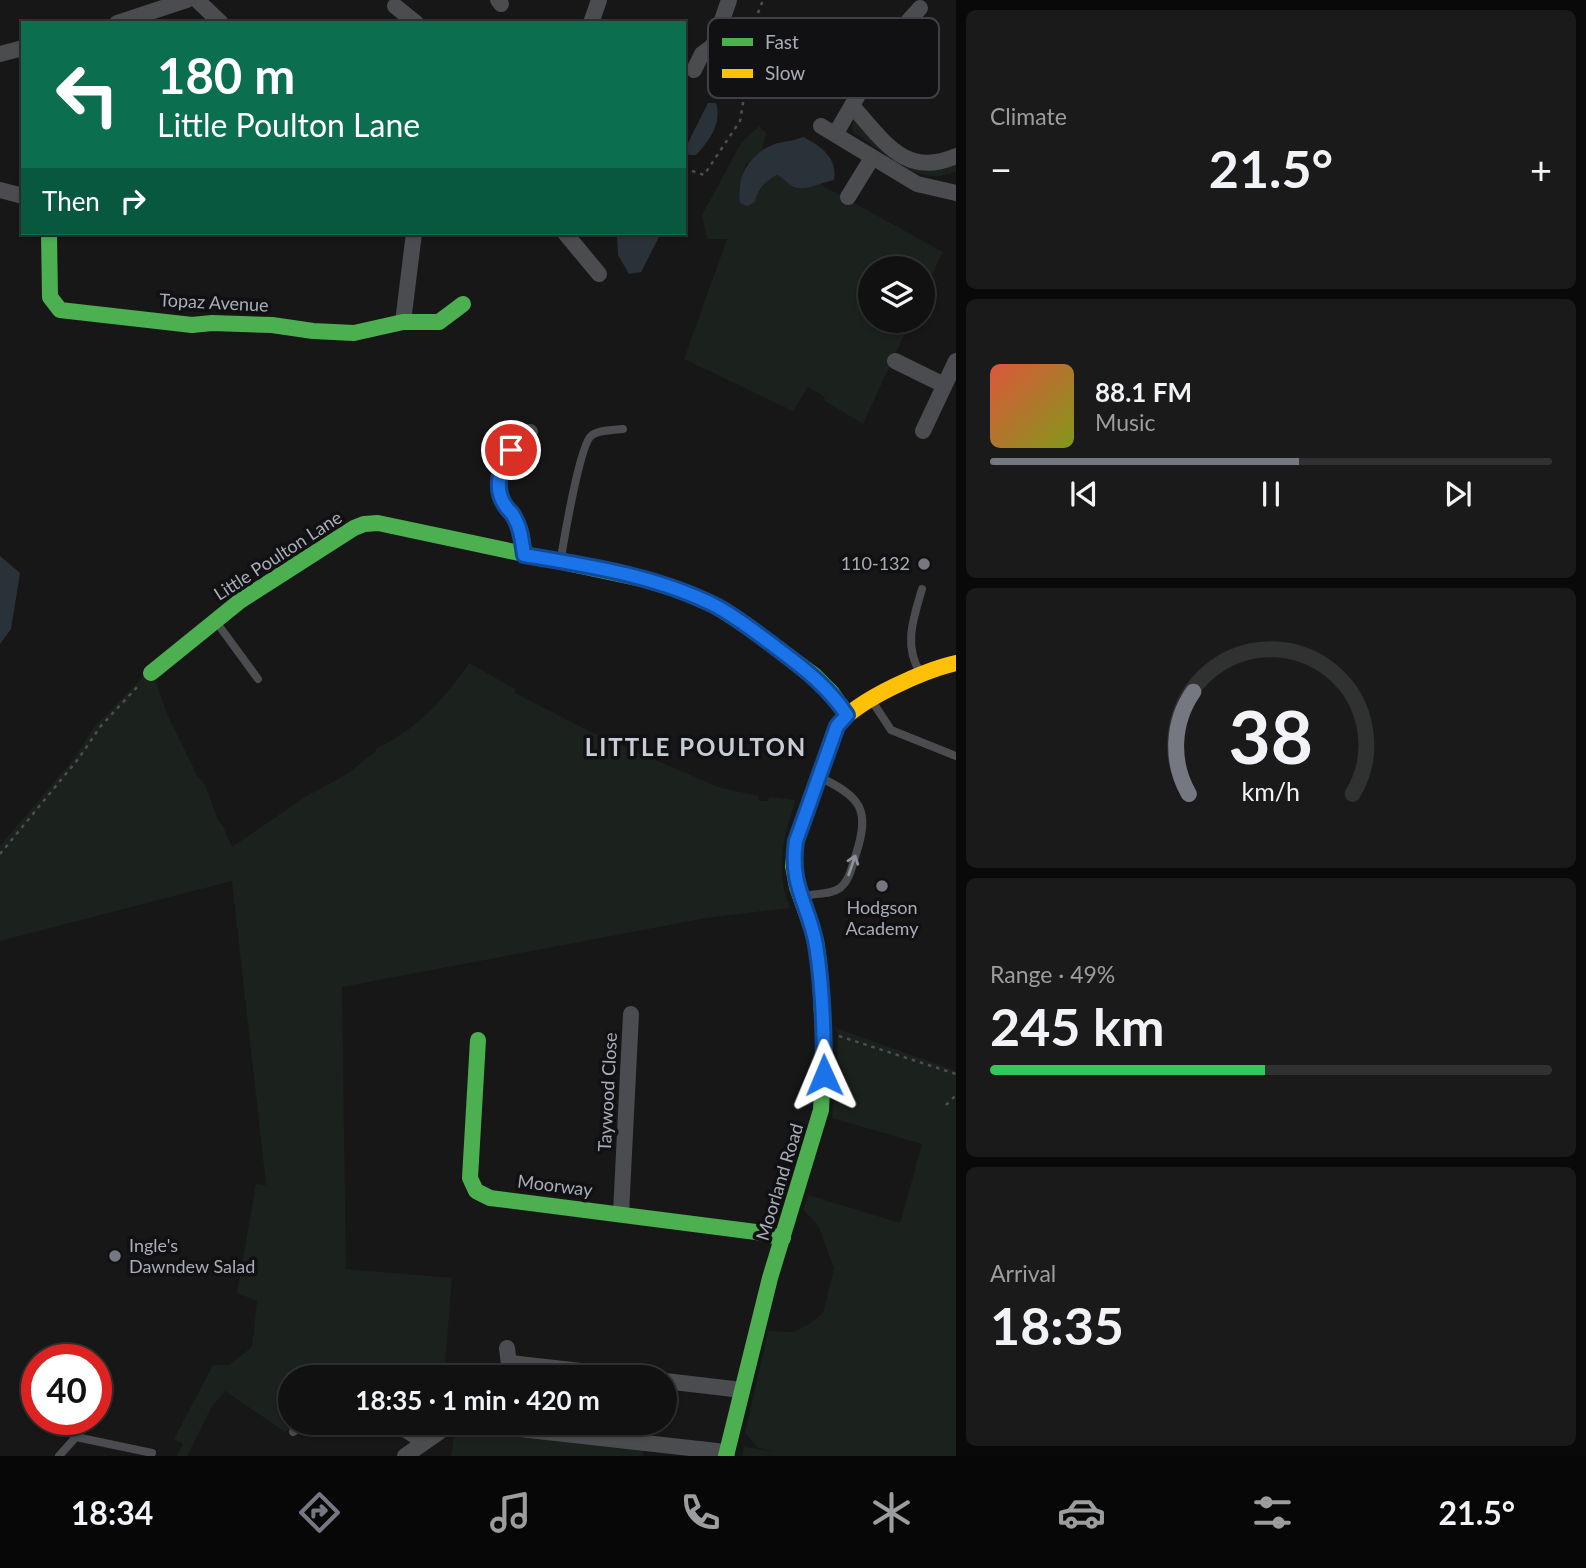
<!DOCTYPE html>
<meta charset="utf-8">
<style>
body{margin:0;font-family:Lato,sans-serif;background:#1a1a1a;color:#f1f3f6;height:100vh;display:flex;flex-direction:column;font-size:26px;white-space:nowrap}
*{box-sizing:border-box;margin:0}
p{font-size:23px;color:#9c9d9f}
.icon{flex:none;width:38px;height:38px;fill:none;stroke:currentColor;stroke-width:2;stroke-linecap:round;stroke-linejoin:round}
.map{position:relative;flex:1;overflow:hidden}
.details{display:flex;flex-direction:column;gap:10px;padding:10px;background:#090909;width:630px}
.details>*{flex:none}
.banner{position:absolute;left:21px;top:21px;width:665px;height:214px;border-radius:0px;box-shadow:0 2px 5px #0004,0 0 0 2px #303131;background:#0b6e4f;color:#fff;overflow:hidden}
.controls{position:absolute;left:858px;top:256px;display:grid;gap:14px}
.controls a{display:grid;place-items:center;width:77px;height:77px;border-radius:50%;background:#111;box-shadow:0 2px 5px #0004,0 0 0 2px #303131;font-size:35px}
.speed{position:absolute;left:21px;top:1344px;display:flex;gap:14px;font-size:35px;font-weight:700;text-align:center}
.speed>*{display:grid;place-content:center;width:91px;height:91px;border-radius:50%;background:#111;box-shadow:0 2px 5px #0004,0 0 0 2px #303131;line-height:1}
.speed .limit{border:10px solid #d22;background:#fff;color:#111}
.pin{position:absolute;display:grid;place-items:center;width:60px;height:60px;color:#fff;margin:-30px;border:4px solid #fff;border-radius:50%;box-shadow:0 2px 7px #0007}
.me{position:absolute;width:77px;margin:-38px;rotate:359deg;stroke-linejoin:round;filter:drop-shadow(0 0 5px #0008)}
.turn{display:flex;align-items:center;gap:24px;height:147px;padding:0 21px;font-size:32px}
.turn .icon{width:91px;height:91px;stroke-width:2.5}
.turn b{display:block;font-size:49px;line-height:60px}
.then{display:flex;align-items:center;height:66px;padding:0 21px;background:#0003;gap:14px;font-size:26px}
.big{font-size:52px;font-weight:700;line-height:1.1}
.details .card{flex:1;display:flex;flex-direction:column;justify-content:center;gap:10px;min-width:0;padding:0 24px;border-radius:10px;background:#1a1a1a}
.details .dial{align-items:center;gap:0}
.dial svg{height:182px;overflow:visible;fill:none;stroke:#303131;stroke-width:7;stroke-linecap:round;text-anchor:middle}
.dial text{fill:#f1f3f6;stroke:none}
.song{display:flex;align-items:center;gap:21px}
.cover{width:84px;height:84px;border-radius:10px;background:linear-gradient(135deg,hsl(10 70% 55%),hsl(70 70% 35%))}
.played{height:7px;border-radius:4px;background:linear-gradient(90deg,#757880 55%,#303131 55%)}
.keys{display:flex;justify-content:space-around;direction:ltr}
.heat{display:flex;justify-content:space-between;align-items:center;font-size:38px;direction:ltr}
.charge{height:10px;border-radius:5px;background:linear-gradient(90deg,#34c759 49%,#303131 0)}
.trip{position:absolute;left:278px;top:1365px;width:399px;height:70px;border-radius:35px;background:#111;box-shadow:0 2px 5px #0004,0 0 0 2px #303131;font-weight:700;line-height:70px;text-align:center}
.menu{display:flex;height:112px;justify-content:space-around;align-items:center;background:#070707;color:#9c9d9f}
.menu .icon{width:49px;height:49px}
.menu .current{color:#757880}
.menu b{font-size:32px;color:#f1f3f6}
main{display:flex;flex:1;min-height:0}
.map>svg:first-child{display:block}
.green{fill:#1b211c}
.water{fill:#2a3239}
.lines{fill:none;stroke-linecap:round;stroke-linejoin:round}
.path{stroke:#4d4e52;stroke-width:2.5;stroke-dasharray:3.5 5;stroke-linecap:butt}
.lane{stroke:#4b4c50;stroke-width:8}
.street{stroke:#4b4c50;stroke-width:16}
.fast{stroke:#4caf50;stroke-width:16}
.slow{stroke:#ffc107;stroke-width:16}
.oneway{stroke:#8c9099}
.route-casing{stroke:#114b97;stroke-width:18}
.route{stroke:#1a73e8;stroke-width:12}
.poi-dot{fill:#757880;stroke:#111113;stroke-width:2.5}
.labels{text-anchor:middle;stroke-width:7;stroke-linejoin:round;paint-order:stroke}
.street-label{font-size:18px;fill:#a8adb8;stroke:#111113}
.poi-label{font-size:18px;fill:#a8adb8;stroke:#111113;text-anchor:end}
.district-label{font-size:24px;font-weight:bold;letter-spacing:2px;fill:#c9ccd4;stroke:#111113}
.key{fill:#111113;stroke:#3e4045;stroke-width:2}
.key-label{font-size:19px;fill:#a8adb8}
</style>
<main>
<div class="map">
<svg width="956" height="1456" viewBox="0 0 956 1456">
<rect width="100%" height="100%" fill="#171717"/>
<g class="green">
<path d="M854 115 890 152 956 159V171C919 190 885 152 855 133L852 129Z"/>
<path d="M759 126 767 134 762 147 766 150 746 164 738 191 756 196 767 180 777 175C799 185 791 192 818 183L943 252 922 296V268H870V320H911L863 424 823 400 825 397 808 387 793 411 684 359 727 239H707L702 215 741 143Z"/>
<path d="M469 663 515 689V693L591 732 718 787 758 796 759 801H768L769 797 796 800C783 835 775 872 790 908L706 918 342 987 346 1269 452 1278 444 1377H290V1423H299L285 1432 225 1391 211 1408 187 1456H177L183 1444 174 1439 213 1365H229L252 1347 257 1301 237 1293 256 1184 266 1185 232 881 0 941V846L72 761 95 726 145 675 155 679 167 714 197 775 205 785 218 820 223 826 232 847 305 797 347 774 376 751 375 749C414 732 446 698 469 663Z"/>
<polygon points="836,1028 956,1071 956,1456 742,1456 744,1447 772,1451 759,1448 745,1433 768,1331 793,1332 809,1324 823,1313 834,1268 818,1225 803,1210 808,1195 900,1223 922,1144 832,1118 837,1080 838,1033"/>
<polygon points="456,1424 644,1446 643,1456 451,1456"/>
</g>
<g class="water">
<path d="M708 103H716C722 123 710 140 696 155H689L685 149Z"/>
<path d="M803 137C821 146 838 158 834 180 822 182 803 193 792 186 786 182 784 178 777 175 766 180 757 190 755 202L747 206 740 203C736 176 749 154 775 144 785 141 794 141 803 137Z"/>
<polygon points="619,233 661,233 641,272 629,274 618,255 617,236"/>
<polygon points="0,556 20,573 11,629 0,644"/>
</g>
<g class="lines">
<g class="path">
<polyline points="684,168 704,175 740,121 758,13 763,0"/>
<polyline points="0,854 79,758 100,727 139,685"/>
<polyline points="839,1036 956,1074"/>
<polyline points="946,1105 956,1095"/>
</g>
<g class="lane">
<path d="M561 558C564 539 580 445 591 436 597 430 614 430 623 429"/>
<polyline points="217,623 258,679"/>
<path d="M920 672C903 645 914 617 922 589"/>
<polyline points="872,701 891,730 956,756"/>
<path d="M803 897C815 892 829 896 840 888 850 880 852 866 856 854 870 811 862 797 821 778"/>
<polyline points="345,1423 395,1428 421,1444"/>
<polyline points="293,1432 308,1423"/>
<polyline points="59,1456 76,1437 152,1453"/>
</g>
<g class="street">
<polyline points="197,0 221,23"/>
<polyline points="498,0 501,4"/>
<polyline points="395,6 416,23"/>
<polyline points="117,23 187,0"/>
<polyline points="591,23 599,0"/>
<polyline points="0,54 23,48"/>
<polyline points="694,70 702,54 713,46 729,0"/>
<path d="M852 106C883 139 904 179 956 156"/>
<polyline points="821,126 917,184 956,193"/>
<polyline points="836,133 887,45 920,8"/>
<polyline points="0,190 23,196"/>
<polyline points="848,197 872,158"/>
<polyline points="565,233 599,274"/>
<polyline points="403,322 414,233"/>
<polyline points="895,361 944,385"/>
<polyline points="923,431 956,361"/>
<path d="M524 555C523 548 523 540 521 533 518 521 510 514 504 504 488 475 509 450 530 432"/>
<polyline points="621,1213 631,1014"/>
<polyline points="507,1348 510,1373"/>
<polyline points="510,1363 634,1377"/>
<polyline points="665,1381 742,1390"/>
<polyline points="465,1423 717,1451 727,1454"/>
<polyline points="405,1456 452,1423"/>
</g>
<g class="fast">
<polyline points="49,233 50,297 60,310 192,325 212,323 272,325 313,331 354,333 403,322 439,322 463,304"/>
<polyline points="151,673 240,601 354,528 364,524 378,523 642,579 680,590 717,607 754,631 814,675 832,693 847,715"/>
<polyline points="478,1040 470,1178 476,1191 490,1198 756,1232 783,1238"/>
<polyline points="726,1456 770,1278 821,1110 824,1048 819,962 816,941 797,887 793,866 796,841 829,749"/>
</g>
<path class="slow" d="M829 749C832 741 834 731 839 724 859 699 925 670 956 663"/>
</g>
<defs><path id="oneway-shaft" d="M-6 0H5M1.5-3L5.5 0L1.5 3" fill="none" stroke-width="1.6" stroke-linecap="round" stroke-linejoin="round" transform="scale(1.75)"/></defs>
<use class="oneway" href="#oneway-shaft" transform="translate(852 865) rotate(-71)"/>
<g class="lines">
<defs>
<path id="route" d="M511 450C500 469 492 489 507 508 510 512 512 512 514 517 521 528 522 542 524 555 589 566 657 576 716 606 738 618 758 634 778 649 805 669 828 687 847 715L837 726 796 841C789 886 809 905 816 945 823 988 824 1032 824 1075"/>
</defs>
<use href="#route" class="route-casing"/>
<use href="#route" class="route"/>
</g>
<g class="poi-dot">
<circle cx="924" cy="564" r="7"/>
<circle cx="882" cy="886" r="7"/>
<circle cx="115" cy="1256" r="7"/>
</g>
<g class="labels">
<g class="street-label">
<text transform="translate(214 303) rotate(3)" y="6">Topaz Avenue</text>
<text transform="translate(278 556) rotate(-33)" y="6">Little Poulton Lane</text>
<text transform="translate(608 1092) rotate(-87)" y="6">Taywood Close</text>
<text transform="translate(780 1182) rotate(-73)" y="6">Moorland Road</text>
<text transform="translate(555 1186) rotate(7)" y="6">Moorway</text>
</g>
<g class="poi-label">
<text x="910" y="570">110-132</text>
<text x="882" y="914" text-anchor="middle">Hodgson<tspan x="882" dy="21">Academy</tspan></text>
<text x="129" y="1252" text-anchor="start">Ingle's<tspan x="129" dy="21">Dawndew Salad</tspan></text>
</g>
<g class="district-label">
<text x="696" y="756">LITTLE POULTON</text>
</g>
</g>
<rect x="708" y="18" width="231" height="80" rx="10" class="key"/>
<rect x="722" y="38" width="31" height="8" fill="#4caf50"/>
<rect x="722" y="69" width="31" height="9" fill="#ffc107"/>
<g class="key-label">
<text x="765" y="49">Fast</text>
<text x="765" y="80">Slow</text>
</g>
</svg>
<div class="controls">
<a><svg class="icon" aria-label="layers" viewBox="0 0 24 24"><path d="M12 4l9 5-9 5-9-5zM3 14l9 5 9-5"/></svg></a>
</div>
<div class="speed"><div class="limit">40</div></div>
<div class="pin" style="left:511px;top:450px;background:#d93025"><svg class="icon" aria-label="arrive" viewBox="0 0 24 24"><path d="M6 21V4h12l-3 4 3 4H6"/></svg></div>
<svg class="me" style="left:824px;top:1075px" viewBox="-20 -20 40 40"><path d="M0-17L14 15 0 8-14 15z" fill="#1a73e8" stroke="#fff" stroke-width="4"/></svg>
<div class="trip">18:35 · 1 min · 420 m</div>
<div class="banner">
<div class="turn"><svg class="icon" aria-label="left" viewBox="0 0 24 24"><path d="M17 20v-9H6M10 6l-5 5 5 5"/></svg><div><b>180 m</b>Little Poulton Lane</div></div>
<div class="then">Then<svg class="icon" aria-label="right" viewBox="0 0 24 24"><path d="M7 20v-9h11M14 6l5 5-5 5"/></svg></div>
</div>
</div>
<section class="details">
<div class="card"><p>Climate</p>
<div class="heat"><a>−</a><b class="big">21.5°</b><a>+</a></div>
</div>
<div class="card">
<div class="song"><i class="cover"></i><div><b>88.1 FM</b><p>Music</p></div></div>
<div class="played"></div>
<div class="keys"><svg class="icon" aria-label="previous" viewBox="0 0 24 24"><path d="M18 5L8 12l10 7zM5 5v14"/></svg><svg class="icon" aria-label="pause" viewBox="0 0 24 24"><path d="M8 5v14M16 5v14"/></svg><svg class="icon" aria-label="next" viewBox="0 0 24 24"><path d="M6 5l10 7-10 7zM19 5v14"/></svg></div>
</div>
<div class="card dial"><svg viewBox="0 0 100 80">
<path d="M14 69A42 42 0 1 1 86 69"/>
<path d="M14 69A42 42 0 0 1 16 24" stroke="#757880"/>
<text x="50" y="56" font-size="32" font-weight="700">38</text>
<text x="50" y="72" font-size="11">km/h</text>
</svg></div>
<div class="card"><p>Range · 49%</p><b class="big">245 km</b><div class="charge"></div></div>
<div class="card"><p>Arrival</p><b class="big">18:35</b></div>
</section>
</main>
<nav class="menu">
<b>18:34</b>
<svg class="icon current" aria-label="directions" viewBox="0 0 24 24"><path d="M12 3l9 9-9 9-9-9zM9 14v-3h6M13 9l2 2-2 2"/></svg>
<svg class="icon" aria-label="music" viewBox="0 0 24 24"><path d="M9 18V5l10-2v13"/><circle cx="6" cy="18" r="3"/><circle cx="16" cy="16" r="3"/></svg>
<svg class="icon" aria-label="phone" viewBox="0 0 24 24"><path d="M5 4h4l2 5-3 2q2 4 5 5l2-3 5 2v4C11 20 4 13 5 4z"/></svg>
<svg class="icon" aria-label="climate" viewBox="0 0 24 24"><path d="M12 3v18M4 7l16 10M4 17L20 7"/></svg>
<svg class="icon" aria-label="car" viewBox="0 0 24 24"><path d="M5 17H2v-5l4-1 3-4h7l3 4 3 1v5h-3M9 17h6M6 11h13"/><circle cx="7" cy="17" r="2"/><circle cx="17" cy="17" r="2"/></svg>
<svg class="icon" aria-label="filters" viewBox="0 0 24 24"><path d="M4 7h16M4 17h16"/><circle cx="9" cy="7" r="2"/><circle cx="15" cy="17" r="2"/></svg>
<b>21.5°</b>
</nav>
